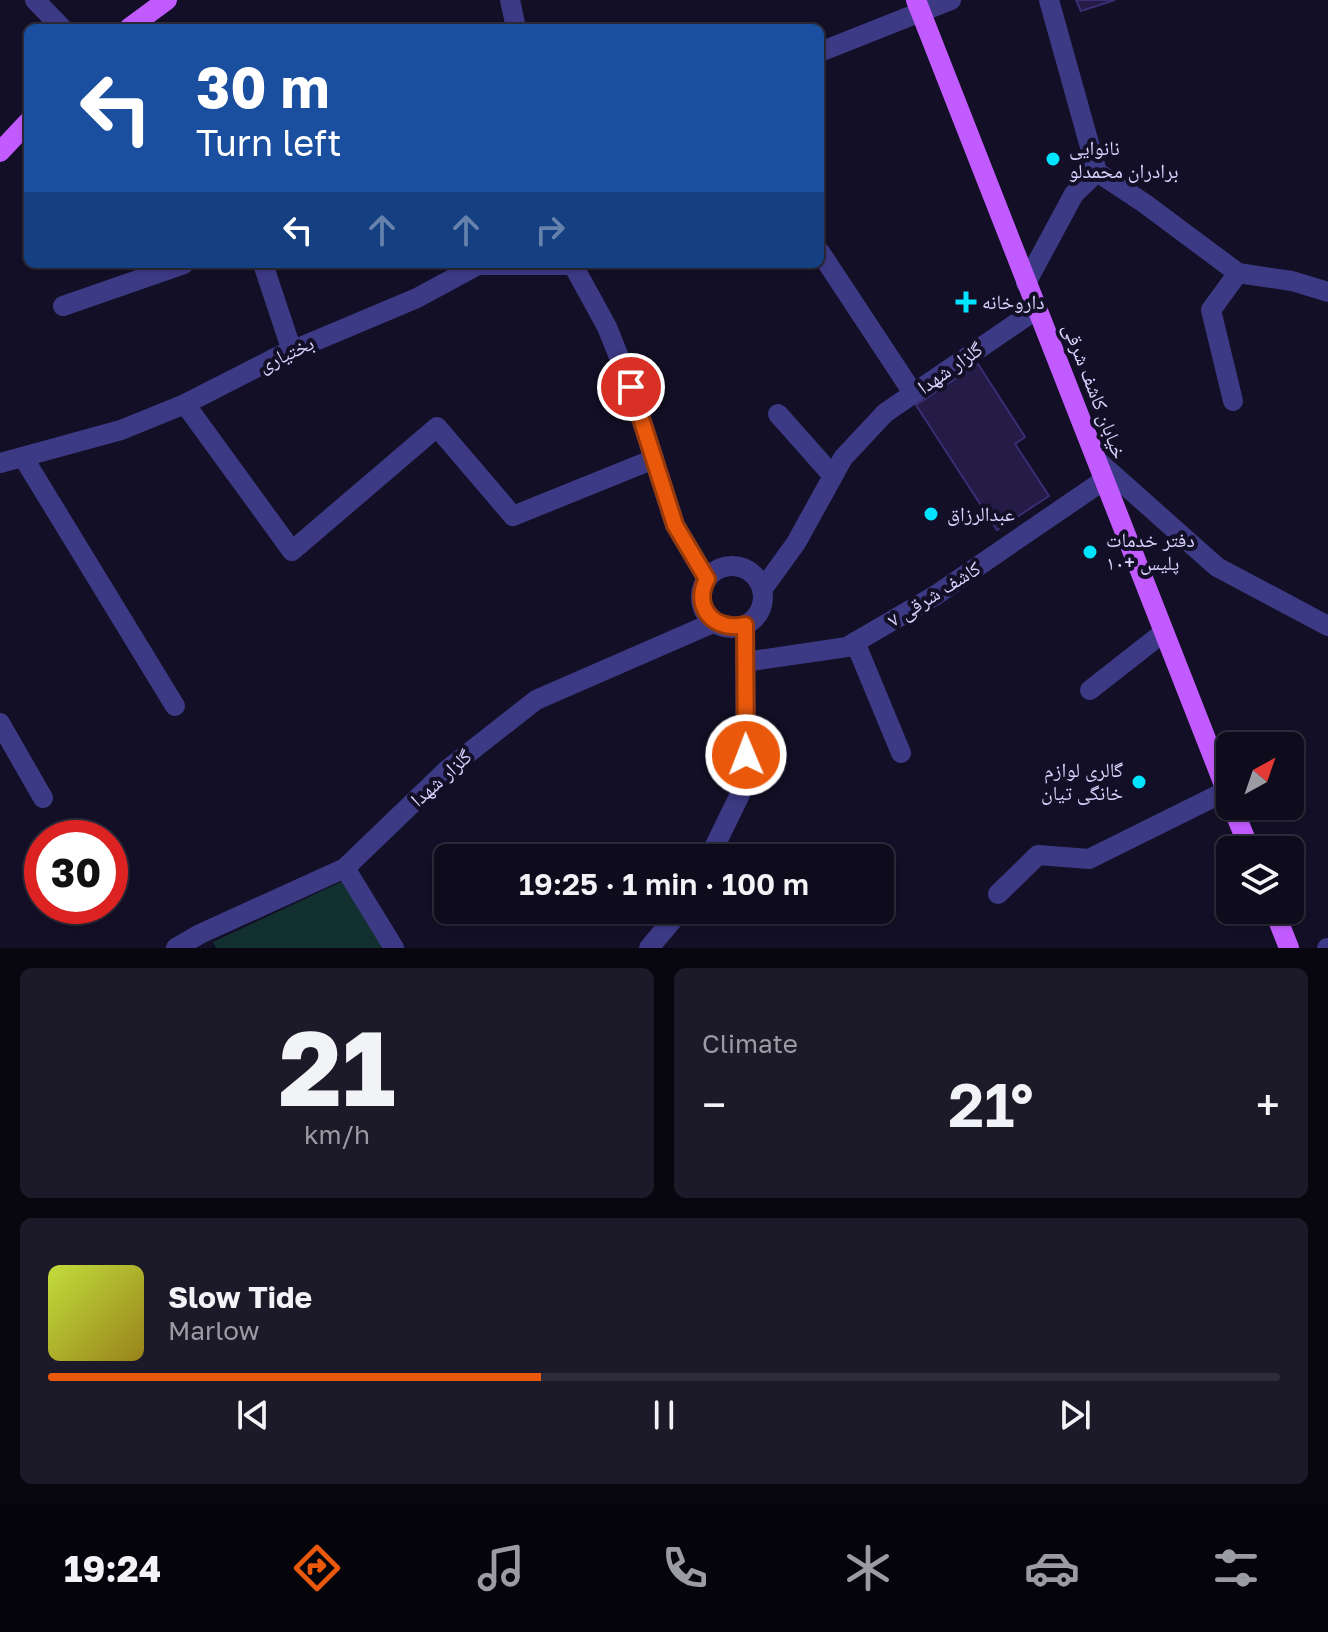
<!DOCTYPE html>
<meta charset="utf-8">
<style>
body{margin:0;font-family:"Golos Text","Noto Naskh Arabic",sans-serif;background:#1c1929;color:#f1f3f6;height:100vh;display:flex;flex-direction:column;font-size:30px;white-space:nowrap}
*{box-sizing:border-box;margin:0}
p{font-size:26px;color:#9b9ba3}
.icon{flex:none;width:44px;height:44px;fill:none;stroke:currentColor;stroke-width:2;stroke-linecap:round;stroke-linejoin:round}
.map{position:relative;height:948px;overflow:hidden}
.details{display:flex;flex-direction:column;gap:20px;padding:20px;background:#08060f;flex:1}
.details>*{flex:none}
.top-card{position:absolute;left:24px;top:24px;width:800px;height:244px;border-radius:12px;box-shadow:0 2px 6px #0004,0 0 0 2px #2e2b3b;background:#1a4fa0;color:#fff;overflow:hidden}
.needle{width:52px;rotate:40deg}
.buttons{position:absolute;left:1216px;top:732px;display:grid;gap:16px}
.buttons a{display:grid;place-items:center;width:88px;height:88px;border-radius:12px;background:#0e0b1c;box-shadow:0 2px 6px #0004,0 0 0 2px #2e2b3b;font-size:40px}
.speed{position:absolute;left:24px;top:820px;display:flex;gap:16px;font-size:40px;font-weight:700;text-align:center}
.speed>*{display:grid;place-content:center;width:104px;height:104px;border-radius:50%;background:#0e0b1c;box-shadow:0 2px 6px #0004,0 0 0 2px #2e2b3b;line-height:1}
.speed .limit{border:12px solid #d22;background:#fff;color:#111}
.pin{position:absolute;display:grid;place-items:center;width:68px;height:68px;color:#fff;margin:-34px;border:4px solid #fff;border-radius:50%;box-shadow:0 2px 8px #0007}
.me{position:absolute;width:88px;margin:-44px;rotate:359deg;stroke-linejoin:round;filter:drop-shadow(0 0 6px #0008)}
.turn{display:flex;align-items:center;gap:28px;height:168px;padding:0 40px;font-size:36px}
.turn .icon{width:104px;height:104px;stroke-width:2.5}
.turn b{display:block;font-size:56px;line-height:68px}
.lanes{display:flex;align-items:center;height:76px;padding:0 40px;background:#0003;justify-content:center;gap:40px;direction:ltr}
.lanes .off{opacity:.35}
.big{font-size:60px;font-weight:600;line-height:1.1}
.details .tile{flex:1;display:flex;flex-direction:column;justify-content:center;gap:12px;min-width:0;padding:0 28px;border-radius:12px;background:#1c1929}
.details .dial{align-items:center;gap:0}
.dial b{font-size:104px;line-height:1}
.song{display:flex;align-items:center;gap:24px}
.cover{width:96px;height:96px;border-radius:12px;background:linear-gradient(135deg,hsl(70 70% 55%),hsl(50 70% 35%))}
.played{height:8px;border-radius:4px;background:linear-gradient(90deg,#ea580c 40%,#2e2b3b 40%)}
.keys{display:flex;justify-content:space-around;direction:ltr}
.heat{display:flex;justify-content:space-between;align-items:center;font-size:44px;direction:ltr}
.details .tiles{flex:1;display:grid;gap:20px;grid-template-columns:1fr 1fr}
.tile:last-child{grid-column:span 2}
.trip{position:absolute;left:434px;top:844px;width:460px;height:80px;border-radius:12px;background:#0e0b1c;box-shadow:0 2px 6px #0004,0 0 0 2px #2e2b3b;font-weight:600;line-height:80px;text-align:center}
.dock{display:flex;height:128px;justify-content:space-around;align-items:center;background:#06040b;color:#9b9ba3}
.dock .icon{width:56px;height:56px}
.dock .on{color:#ea580c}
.dock b{font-size:36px;color:#f1f3f6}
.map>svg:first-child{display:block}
.green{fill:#12302f}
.building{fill:#241b47;stroke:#3b2d73;stroke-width:2}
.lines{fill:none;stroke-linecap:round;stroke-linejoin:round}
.minor{stroke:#3d3a85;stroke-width:20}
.major{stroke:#c25bff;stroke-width:20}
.route-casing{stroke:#983908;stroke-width:20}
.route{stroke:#ea580c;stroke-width:14}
.poi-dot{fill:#00e5ff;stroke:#130f26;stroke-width:3}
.labels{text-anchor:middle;stroke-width:8;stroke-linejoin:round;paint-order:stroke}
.poi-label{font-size:20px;fill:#d9d4ff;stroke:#130f26;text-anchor:start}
.street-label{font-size:20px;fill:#d9d4ff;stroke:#130f26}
</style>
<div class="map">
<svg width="1328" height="948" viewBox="0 0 1328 948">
<rect width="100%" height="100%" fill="#130f26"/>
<polygon class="green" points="343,881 388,948 216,948 213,942"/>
<g class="building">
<polygon points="1076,0 1115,0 1081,11"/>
<polygon points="978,364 1025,437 1015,444 1049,496 997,530 916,405"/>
</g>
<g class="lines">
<g class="minor">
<polyline points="35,0 62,28"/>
<polyline points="510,0 516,28"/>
<polyline points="1049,0 1097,172 1144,203 1238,273 1292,281 1328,292"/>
<polyline points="820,52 951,0"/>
<polyline points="820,252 913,393"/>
<polyline points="263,264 292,351"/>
<polyline points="573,265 607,327 631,387 675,525 707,579"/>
<polyline points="1026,283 1074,194 1097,172"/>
<polyline points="63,306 184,264"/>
<polyline points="1233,401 1211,310 1238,273"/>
<polyline points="185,404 292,551 437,427 513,516 654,459"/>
<polyline points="778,414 833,476"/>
<polyline points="23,457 175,706"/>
<polyline points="1099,462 1217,567 1328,626"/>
<polyline points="0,463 121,430 185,404 277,357 417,298 478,265 573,265"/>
<circle cx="732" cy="597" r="31"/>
<polyline points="762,590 796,543 843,458 885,413 1037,309"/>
<polyline points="855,642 901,753"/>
<polyline points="745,662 847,647 936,595 1104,480"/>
<polyline points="1090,690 1164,632"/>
<polyline points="0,723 43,798"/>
<polyline points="709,858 746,782 745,625"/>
<polyline points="345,868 394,948"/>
<polyline points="998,894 1038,855 1089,859 1226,791"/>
<polyline points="176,948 200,934 345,868 448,769 536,700 715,622"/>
<polyline points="649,948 681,910"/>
<polyline points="1327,948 1328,948"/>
</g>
<g class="major">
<polyline points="916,0 1230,800"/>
<polyline points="129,28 167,0"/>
<polyline points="0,152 28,122"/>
<polyline points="1232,806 1250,850"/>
<polyline points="1274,910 1289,948"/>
</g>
</g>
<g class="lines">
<defs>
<path id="route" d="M631 387 675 525 707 579C692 607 714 632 745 625L746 755"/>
</defs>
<use href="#route" class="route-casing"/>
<use href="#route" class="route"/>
</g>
<g class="poi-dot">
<circle cx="1053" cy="159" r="8"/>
<path d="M962 290h8v8h8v8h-8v8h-8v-8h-8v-8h8z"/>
<circle cx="931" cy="514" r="8"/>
<circle cx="1090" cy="552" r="8"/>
<circle cx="1139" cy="782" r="8"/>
</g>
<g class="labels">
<g class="poi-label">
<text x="1069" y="155">نانوایی<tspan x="1069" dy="23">برادران محمدلو</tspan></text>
<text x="982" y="309">داروخانه</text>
<text x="947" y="521">عبدالرزاق</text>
<text x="1106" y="547">دفتر خدمات<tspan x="1106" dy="23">پلیس +۱۰</tspan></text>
<text x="1123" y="777" text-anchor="end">گالری لوازم<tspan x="1123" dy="23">خانگی تیان</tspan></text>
</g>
<g class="street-label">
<text transform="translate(286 354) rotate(-25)" y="7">بختیاری</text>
<text transform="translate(950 368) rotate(-35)" y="7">گلزار شهدا</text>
<text transform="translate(1095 391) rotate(69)" y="7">خیابان کاشف شرقی</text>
<text transform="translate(934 594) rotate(-32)" y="7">کاشف شرقی ۷</text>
<text transform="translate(441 778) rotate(-42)" y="7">گلزار شهدا</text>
</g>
</g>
</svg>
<div class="buttons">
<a><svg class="needle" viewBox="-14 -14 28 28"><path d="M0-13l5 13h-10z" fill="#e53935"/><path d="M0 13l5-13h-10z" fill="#9b9ba3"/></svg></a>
<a><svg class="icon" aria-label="layers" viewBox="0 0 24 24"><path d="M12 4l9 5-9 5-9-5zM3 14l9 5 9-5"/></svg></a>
</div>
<div class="speed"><div class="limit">30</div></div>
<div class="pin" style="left:631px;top:387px;background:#d93025"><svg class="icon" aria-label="arrive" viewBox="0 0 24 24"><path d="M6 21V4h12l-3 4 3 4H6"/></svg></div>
<svg class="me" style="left:746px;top:755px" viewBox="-20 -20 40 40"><circle r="17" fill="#ea580c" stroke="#fff" stroke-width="3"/><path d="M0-11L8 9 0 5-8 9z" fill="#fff"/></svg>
<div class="trip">19:25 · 1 min · 100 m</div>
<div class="top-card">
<div class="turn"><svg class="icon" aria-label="left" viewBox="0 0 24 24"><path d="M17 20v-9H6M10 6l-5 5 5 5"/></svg><div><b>30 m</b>Turn left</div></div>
<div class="lanes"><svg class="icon" aria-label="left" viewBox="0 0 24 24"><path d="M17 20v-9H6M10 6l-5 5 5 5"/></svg><svg class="icon off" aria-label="ahead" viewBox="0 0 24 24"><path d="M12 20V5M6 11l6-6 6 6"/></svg><svg class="icon off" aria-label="ahead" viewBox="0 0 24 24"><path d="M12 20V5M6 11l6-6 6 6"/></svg><svg class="icon off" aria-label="right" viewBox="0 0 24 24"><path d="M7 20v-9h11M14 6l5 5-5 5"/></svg></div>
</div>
</div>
<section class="details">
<div class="tiles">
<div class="tile dial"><b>21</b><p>km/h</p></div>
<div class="tile"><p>Climate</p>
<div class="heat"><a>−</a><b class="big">21°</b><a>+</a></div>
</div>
<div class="tile">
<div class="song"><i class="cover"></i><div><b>Slow Tide</b><p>Marlow</p></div></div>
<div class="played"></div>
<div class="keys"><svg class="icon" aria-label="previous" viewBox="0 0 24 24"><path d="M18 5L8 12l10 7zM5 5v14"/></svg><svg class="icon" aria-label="pause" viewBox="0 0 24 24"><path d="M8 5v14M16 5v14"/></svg><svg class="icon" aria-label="next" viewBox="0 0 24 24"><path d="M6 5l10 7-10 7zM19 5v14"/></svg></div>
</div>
</div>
</section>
<nav class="dock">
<b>19:24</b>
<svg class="icon on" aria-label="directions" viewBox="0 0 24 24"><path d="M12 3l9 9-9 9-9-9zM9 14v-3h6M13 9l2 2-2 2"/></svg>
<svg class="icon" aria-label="music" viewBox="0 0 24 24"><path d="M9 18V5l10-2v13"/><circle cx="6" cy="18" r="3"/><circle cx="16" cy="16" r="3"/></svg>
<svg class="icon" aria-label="phone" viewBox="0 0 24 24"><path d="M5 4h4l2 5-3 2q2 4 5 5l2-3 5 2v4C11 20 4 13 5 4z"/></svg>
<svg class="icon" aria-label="climate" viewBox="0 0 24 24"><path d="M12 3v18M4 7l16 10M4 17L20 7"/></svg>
<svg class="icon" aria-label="car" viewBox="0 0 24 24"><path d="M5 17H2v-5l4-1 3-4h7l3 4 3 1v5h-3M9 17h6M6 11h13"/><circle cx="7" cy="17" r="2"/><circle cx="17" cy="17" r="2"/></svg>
<svg class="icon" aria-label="filters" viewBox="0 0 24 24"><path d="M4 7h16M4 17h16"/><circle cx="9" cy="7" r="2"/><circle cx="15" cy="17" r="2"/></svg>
</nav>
